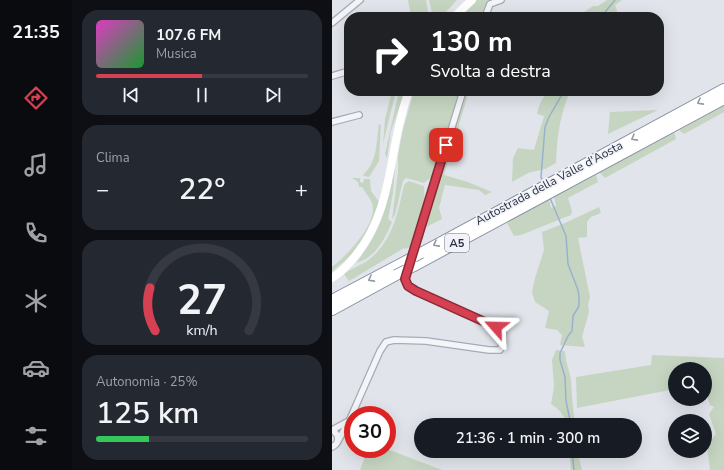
<!DOCTYPE html>
<html lang="it">
<meta charset="utf-8">
<style>
body{margin:0;font-family:"Nunito Sans",sans-serif;background:#242831;color:#f1f3f6;height:100vh;display:flex;flex-direction:column;font-size:15px;white-space:nowrap}
*{box-sizing:border-box;margin:0}
p{font-size:13px;color:#9ea1a6}
.icon{flex:none;width:22px;height:22px;fill:none;stroke:currentColor;stroke-width:2;stroke-linecap:round;stroke-linejoin:round}
.map{position:relative;flex:1;overflow:hidden}
.drawer{display:flex;flex-direction:column;gap:10px;padding:10px;background:#0d0f14;width:260px}
.drawer>*{flex:none}
.hud{position:absolute;left:12px;top:12px;width:320px;height:84px;border-radius:16px;box-shadow:0 4px 16px #0002;background:#202124;color:#fff;overflow:hidden}
.controls{position:absolute;left:336px;top:362px;display:grid;gap:8px}
.controls a{display:grid;place-items:center;width:44px;height:44px;border-radius:50%;background:#171b24;box-shadow:0 4px 16px #0002;font-size:20px}
.speed{position:absolute;left:12px;top:406px;display:flex;gap:8px;font-size:20px;font-weight:700;text-align:center}
.speed>*{display:grid;place-content:center;width:52px;height:52px;border-radius:50%;background:#171b24;box-shadow:0 4px 16px #0002;line-height:1}
.speed .limit{border:6px solid #d22;background:#fff;color:#111}
.pin{position:absolute;display:grid;place-items:center;width:34px;height:34px;color:#fff;margin:-17px;border-radius:8px;box-shadow:0 2px 6px #0006}
.me{position:absolute;width:44px;margin:-22px;rotate:295deg;stroke-linejoin:round;filter:drop-shadow(0 0 3px #0008)}
.turn{display:flex;align-items:center;gap:14px;height:84px;padding:0 20px;font-size:18px}
.turn .icon{width:52px;height:52px;stroke-width:2.5}
.turn b{display:block;font-size:28px;line-height:34px}
.big{font-size:30px;font-weight:600;line-height:1.1}
.drawer .tile{flex:1;display:flex;flex-direction:column;justify-content:center;gap:6px;min-width:0;padding:0 14px;border-radius:16px;background:#242831}
.drawer .dial{align-items:center;gap:0}
.dial svg{height:104px;overflow:visible;fill:none;stroke:#363941;stroke-width:7;stroke-linecap:round;text-anchor:middle}
.dial text{fill:#f1f3f6;stroke:none}
.song{display:flex;align-items:center;gap:12px}
.cover{width:48px;height:48px;border-radius:6px;background:linear-gradient(135deg,hsl(310 70% 55%),hsl(130 70% 35%))}
.played{height:4px;border-radius:2px;background:linear-gradient(90deg,#d54053 50%,#363941 50%)}
.keys{display:flex;justify-content:space-around;direction:ltr}
.heat{display:flex;justify-content:space-between;align-items:center;font-size:22px;direction:ltr}
.charge{height:6px;border-radius:3px;background:linear-gradient(90deg,#34c759 25%,#363941 0)}
.trip{position:absolute;left:82px;top:418px;width:228px;height:40px;border-radius:20px;background:#171b24;box-shadow:0 4px 16px #0002;font-weight:600;line-height:40px;text-align:center}
main{display:flex;flex:1;min-height:0}
.tabs{display:flex;flex-direction:column;width:72px;justify-content:space-around;align-items:center;background:#090b0e;color:#9ea1a6}
.tabs .icon{width:28px;height:28px}
.tabs .current{color:#d54053}
.tabs b{font-size:18px;color:#f1f3f6}
.map>svg:first-child{display:block}
.green{fill:#c6d5c2}
.lines{fill:none;stroke-linecap:round;stroke-linejoin:round}
.stream{stroke:#9ab1cc;stroke-width:1.5}
.street-casing{stroke:#a6abb5;stroke-width:8}
.highway-casing{stroke:#8791a2;stroke-width:12}
.street{stroke:#f4f5f8;stroke-width:5.5}
.secondary{stroke:#fff;stroke-width:8}
.highway{stroke:#fff;stroke-width:10}
.highway-bridge-casing{stroke:#8791a2;stroke-width:12;stroke-linecap:butt}
.highway-bridge{stroke:#fff;stroke-width:10}
.oneway{stroke:#9498a1}
.route-casing{stroke:#8a2a36;stroke-width:10}
.route{stroke:#d54053;stroke-width:7}
.labels{text-anchor:middle;stroke-width:3.5;stroke-linejoin:round;paint-order:stroke}
.shield{fill:#f1f3f8;stroke:#646b79;stroke-width:1}
.shield-label{font-size:11px;font-weight:bold;fill:#283143}
.street-label{font-size:12px;fill:#283143;stroke:#f1f3f8}
</style>
<main>
<nav class="tabs">
<b>21:35</b>
<svg class="icon current" aria-label="directions" viewBox="0 0 24 24"><path d="M12 3l9 9-9 9-9-9zM9 14v-3h6M13 9l2 2-2 2"/></svg>
<svg class="icon" aria-label="music" viewBox="0 0 24 24"><path d="M9 18V5l10-2v13"/><circle cx="6" cy="18" r="3"/><circle cx="16" cy="16" r="3"/></svg>
<svg class="icon" aria-label="phone" viewBox="0 0 24 24"><path d="M5 4h4l2 5-3 2q2 4 5 5l2-3 5 2v4C11 20 4 13 5 4z"/></svg>
<svg class="icon" aria-label="climate" viewBox="0 0 24 24"><path d="M12 3v18M4 7l16 10M4 17L20 7"/></svg>
<svg class="icon" aria-label="car" viewBox="0 0 24 24"><path d="M5 17H2v-5l4-1 3-4h7l3 4 3 1v5h-3M9 17h6M6 11h13"/><circle cx="7" cy="17" r="2"/><circle cx="17" cy="17" r="2"/></svg>
<svg class="icon" aria-label="filters" viewBox="0 0 24 24"><path d="M4 7h16M4 17h16"/><circle cx="9" cy="7" r="2"/><circle cx="15" cy="17" r="2"/></svg>
</nav>
<section class="drawer">
<div class="tile">
<div class="song"><i class="cover"></i><div><b>107.6 FM</b><p>Musica</p></div></div>
<div class="played"></div>
<div class="keys"><svg class="icon" aria-label="previous" viewBox="0 0 24 24"><path d="M18 5L8 12l10 7zM5 5v14"/></svg><svg class="icon" aria-label="pause" viewBox="0 0 24 24"><path d="M8 5v14M16 5v14"/></svg><svg class="icon" aria-label="next" viewBox="0 0 24 24"><path d="M6 5l10 7-10 7zM19 5v14"/></svg></div>
</div>
<div class="tile"><p>Clima</p>
<div class="heat"><a>−</a><b class="big">22°</b><a>+</a></div>
</div>
<div class="tile dial"><svg viewBox="0 0 100 80">
<path d="M14 69A42 42 0 1 1 86 69"/>
<path d="M14 69A42 42 0 0 1 10 36" stroke="#d54053"/>
<text x="50" y="56" font-size="32" font-weight="700">27</text>
<text x="50" y="72" font-size="11">km/h</text>
</svg></div>
<div class="tile"><p>Autonomia · 25%</p><b class="big">125 km</b><div class="charge"></div></div>
</section>
<div class="map">
<svg width="392" height="470" viewBox="0 0 392 470">
<rect width="100%" height="100%" fill="#e1e4ea"/>
<g class="green">
<polygon points="76,0 94,0 97,17 79,17"/>
<polygon points="97,0 125,0 112,14 106,17 100,13"/>
<polygon points="143,0 158,0 152,7 150,17 126,17"/>
<polygon points="275,0 290,0 283,5 285,11 283,17 248,17 249,14 261,6 266,6"/>
<polygon points="60,91 64,91 51,144 53,119"/>
<polygon points="67,91 73,91 59,131 55,158 53,154"/>
<polygon points="82,91 127,91 102,173 100,177 92,183 74,178 71,181 63,215 60,219 66,172 66,156 70,133"/>
<polygon points="134,91 137,91 112,175 136,182 160,192 153,195 147,190 113,185 107,208 110,219 94,227"/>
<path d="M218 91H238C228 115 225 137 224 163L213 169 196 173 180 182 181 158 186 148 202 150 212 116 205 114C207 105 210 97 218 91Z"/>
<polygon points="392,105 392,112 352,134 347,130"/>
<polygon points="326,110 276,134 278,112"/>
<path d="M47 124 49 125 47 161 37 177 32 176 31 175C46 161 44 143 47 124Z"/>
<polygon points="342,132 344,139 273,178 267,172"/>
<path d="M63 166 61 193 56 219 60 222C53 239 43 258 24 263 50 230 55 206 63 166Z"/>
<polygon points="264,175 266,182 236,198 240,211 239,215 189,235 182,236 175,223 217,199 219,208 224,206 222,197"/>
<path d="M20 178H28V182L31 183 32 179H38L39 191 47 202C37 233 27 252 0 271V267C14 256 47 223 40 203 38 198 33 192 30 187H27L26 182Z"/>
<path d="M77 181 92 186 93 204 78 247 73 249 72 248 17 281 12 274C21 267 31 265 39 258 61 239 66 212 72 185L74 183Z"/>
<polygon points="267,207 269,213 259,217 255,222 255,237 246,238 258,297 256,305 257,312 250,337 253,347 228,345 230,335 225,330 213,328 217,311 203,302 200,292 203,278 212,250 210,232 233,223"/>
<path d="M224 350 233 351C233 361 238 371 239 381 240 396 241 410 243 425H234C233 415 227 409 219 404L222 387 220 360Z"/>
<polygon points="320,355 392,358 392,470 378,470 375,445 384,434 377,414 382,407 378,405 373,390 373,369 343,369 343,389 245,408 244,377 319,365"/>
<polygon points="36,449 55,449 110,470 28,470"/>
<polygon points="237,451 245,451 250,470 239,470"/>
</g>
<g class="lines">
<g class="stream">
<polyline points="269,17 283,0"/>
<polyline points="211,182 209,177 213,127 217,117 232,91"/>
<polyline points="218,198 234,236 236,264 246,290 247,297 247,306 241,316 240,331 236,336 228,353 228,360 233,377 234,401 239,425"/>
<polyline points="240,451 242,470"/>
</g>
<defs>
<g id="street">
<polyline points="153,17 158,4 169,0"/>
<polyline points="0,23 28,0"/>
<polyline points="0,76 17,71"/>
<polyline points="0,122 27,115"/>
<polyline points="80,258 131,91"/>
<path d="M0 430C8 435 8 443 0 447"/>
<polyline points="0,430 15,422"/>
<polyline points="6,441 18,419 48,351 54,342 62,340 94,341 157,350 168,350 171,342 171,333 164,327 84,291 76,285 73,279 76,270"/>
</g>
<g id="highway">
<polyline points="89,253 392,89"/>
<polyline points="82,266 392,99"/>
<polyline points="0,300 74,261"/>
<polyline points="0,310 64,275"/>
</g>
</defs>
<use href="#street" class="street-casing"/>
<use href="#highway" class="highway-casing"/>
<use href="#street" class="street"/>
<g class="secondary">
<polyline points="122,17 140,0"/>
<path d="M0 278C10 272 17 264 24 255 63 207 56 146 77 91"/>
</g>
<use href="#highway" class="highway"/>
<defs>
<g id="highway-bridge">
<polyline points="74,261 89,253"/>
<polyline points="64,275 82,266"/>
</g>
</defs>
<use href="#highway-bridge" class="highway-bridge-casing"/>
<use href="#highway-bridge" class="highway-bridge"/>
</g>
<defs><path id="oneway-chevron" d="M-2-3.5L2.5 0L-2 3.5" fill="none" stroke-width="1.6" stroke-linecap="round" stroke-linejoin="round"/></defs>
<g class="oneway">
<use href="#oneway-chevron" transform="translate(368 102) rotate(152)"/>
<use href="#oneway-chevron" transform="translate(302 138) rotate(151)"/>
<use href="#oneway-chevron" transform="translate(104 244) rotate(152)"/>
<use href="#oneway-chevron" transform="translate(39 279) rotate(152)"/>
</g>
<g class="lines">
<defs>
<polyline id="route" points="114,145 73,279 76,286 84,291 164,327"/>
</defs>
<use href="#route" class="route-casing"/>
<use href="#route" class="route"/>
</g>
<g class="labels">
<rect class="shield" x="113" y="234" width="24" height="18" rx="3"/>
<g class="shield-label">
<text x="125" y="247">A5</text>
</g>
<g class="street-label">
<text transform="translate(217 183) rotate(-28)" y="4">Autostrada della Valle d'Aosta</text>
</g>
</g>
</svg>
<div class="controls">
<a><svg class="icon" aria-label="search" viewBox="0 0 24 24"><circle cx="10" cy="10" r="6"/><path d="M15 15l6 6"/></svg></a>
<a><svg class="icon" aria-label="layers" viewBox="0 0 24 24"><path d="M12 4l9 5-9 5-9-5zM3 14l9 5 9-5"/></svg></a>
</div>
<div class="speed"><div class="limit">30</div></div>
<div class="pin" style="left:114px;top:145px;background:#d93025"><svg class="icon" aria-label="arrive" viewBox="0 0 24 24"><path d="M6 21V4h12l-3 4 3 4H6"/></svg></div>
<svg class="me" style="left:164px;top:327px" viewBox="-20 -20 40 40"><path d="M0-17L14 15 0 8-14 15z" fill="#d54053" stroke="#fff" stroke-width="4"/></svg>
<div class="trip">21:36 · 1 min · 300 m</div>
<div class="hud">
<div class="turn"><svg class="icon" aria-label="right" viewBox="0 0 24 24"><path d="M7 20v-9h11M14 6l5 5-5 5"/></svg><div><b>130 m</b>Svolta a destra</div></div>
</div>
</div>
</main>
